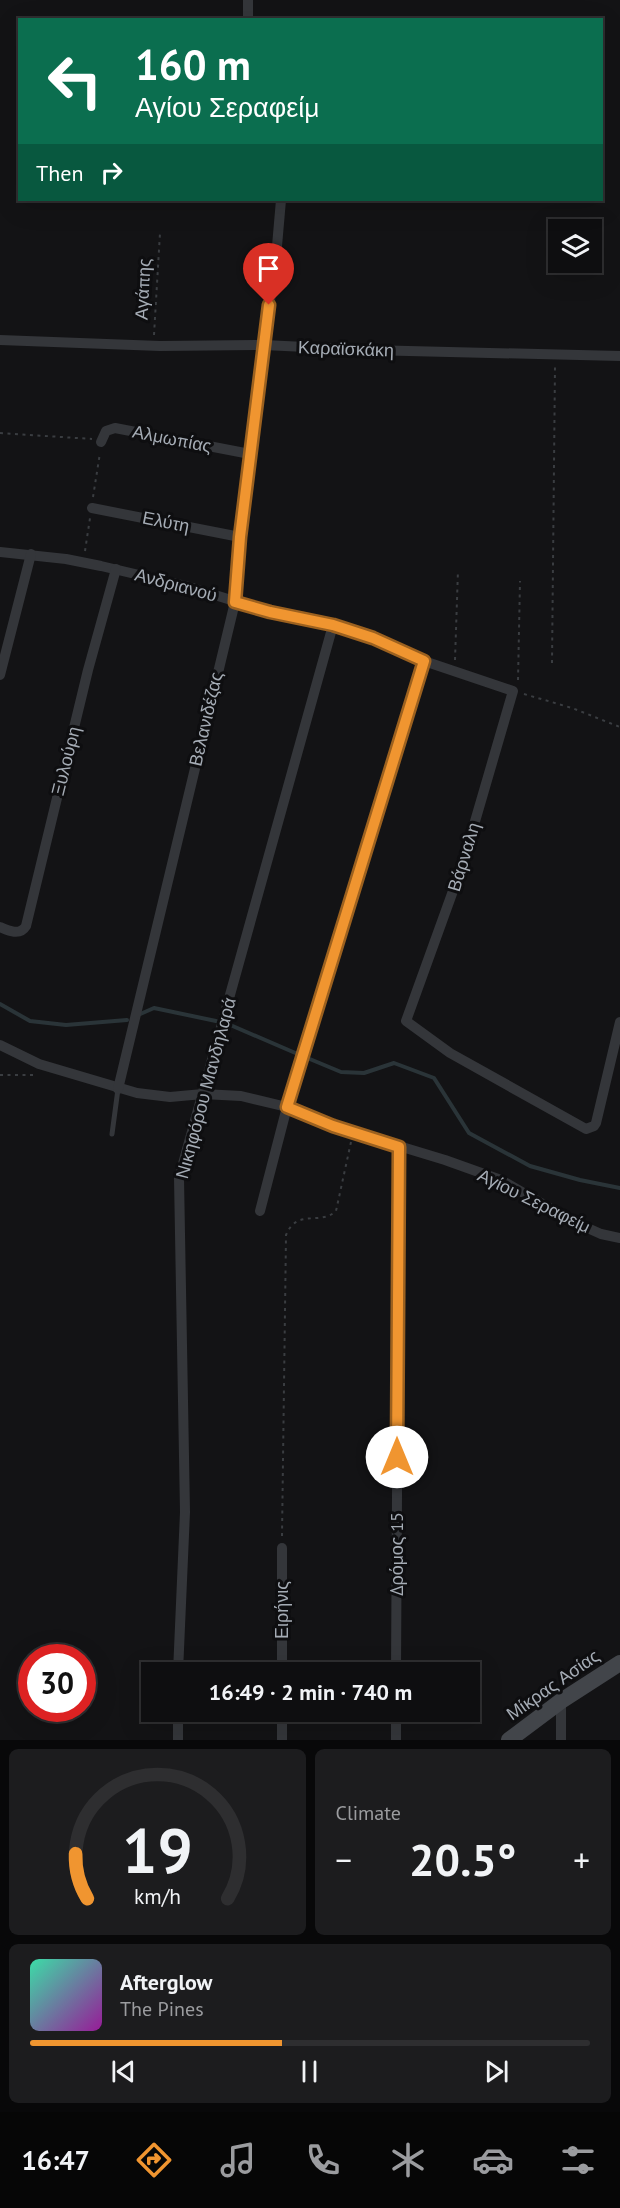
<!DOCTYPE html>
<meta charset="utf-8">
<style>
body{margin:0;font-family:"PT Sans",sans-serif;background:#1c1c1e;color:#f1f3f6;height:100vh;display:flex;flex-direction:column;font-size:22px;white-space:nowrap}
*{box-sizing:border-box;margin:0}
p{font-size:20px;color:#9b9c9f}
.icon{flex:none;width:33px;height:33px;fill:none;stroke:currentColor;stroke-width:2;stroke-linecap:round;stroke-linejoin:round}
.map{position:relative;height:1740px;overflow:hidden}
.sheet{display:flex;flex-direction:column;gap:9px;padding:9px;background:#080809;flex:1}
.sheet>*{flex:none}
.banner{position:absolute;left:18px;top:18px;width:585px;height:183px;border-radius:0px;box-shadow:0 6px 24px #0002,0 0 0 2px #2e2e30;background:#0b6e4f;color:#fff;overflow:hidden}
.buttons{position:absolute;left:548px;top:219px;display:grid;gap:12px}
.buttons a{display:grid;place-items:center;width:54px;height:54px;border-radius:0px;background:#0e0e10;box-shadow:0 6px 24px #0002,0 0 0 2px #2e2e30;font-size:30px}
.speed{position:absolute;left:18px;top:1644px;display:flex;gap:12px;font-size:30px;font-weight:700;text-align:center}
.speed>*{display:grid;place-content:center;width:78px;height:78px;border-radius:50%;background:#0e0e10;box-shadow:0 6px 24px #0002,0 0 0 2px #2e2e30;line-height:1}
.speed .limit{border:9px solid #d22;background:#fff;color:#111}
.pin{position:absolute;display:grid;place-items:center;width:51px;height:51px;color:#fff;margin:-62px -26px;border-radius:50% 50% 50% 0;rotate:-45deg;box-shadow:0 0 6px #0007}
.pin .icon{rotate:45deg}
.me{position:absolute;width:66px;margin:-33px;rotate:0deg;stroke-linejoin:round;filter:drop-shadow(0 0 4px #0008)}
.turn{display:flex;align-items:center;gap:21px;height:126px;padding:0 18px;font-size:27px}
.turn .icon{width:78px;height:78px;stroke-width:2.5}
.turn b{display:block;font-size:42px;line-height:51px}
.then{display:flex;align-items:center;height:57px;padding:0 18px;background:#0003;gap:12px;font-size:22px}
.big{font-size:45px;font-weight:700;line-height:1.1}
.sheet .widget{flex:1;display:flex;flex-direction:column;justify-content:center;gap:9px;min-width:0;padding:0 21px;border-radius:9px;background:#1c1c1e}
.sheet .dial{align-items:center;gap:0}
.dial svg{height:156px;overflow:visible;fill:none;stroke:#2e2e30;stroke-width:7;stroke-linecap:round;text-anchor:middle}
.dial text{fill:#f1f3f6;stroke:none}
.song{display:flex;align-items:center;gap:18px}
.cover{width:72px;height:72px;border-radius:9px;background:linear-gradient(135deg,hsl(160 70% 55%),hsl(300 70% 35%))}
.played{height:6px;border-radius:3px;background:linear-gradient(90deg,#f09530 45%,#2e2e30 45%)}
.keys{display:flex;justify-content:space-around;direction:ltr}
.heat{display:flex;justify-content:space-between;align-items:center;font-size:33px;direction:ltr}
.sheet .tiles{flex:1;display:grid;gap:9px;grid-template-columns:1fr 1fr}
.widget:last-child{grid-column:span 2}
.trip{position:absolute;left:141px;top:1662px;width:339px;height:60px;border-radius:0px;background:#0e0e10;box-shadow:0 6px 24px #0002,0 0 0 2px #2e2e30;font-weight:700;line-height:60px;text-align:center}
.tabs{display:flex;height:96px;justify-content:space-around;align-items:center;background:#060606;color:#9b9c9f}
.tabs .icon{width:42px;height:42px}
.tabs .active{color:#f09530}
.tabs b{font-size:27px;color:#f1f3f6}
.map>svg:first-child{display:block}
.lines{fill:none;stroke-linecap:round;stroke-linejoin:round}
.stream{stroke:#2a3438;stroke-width:4}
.path{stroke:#3a3d41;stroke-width:2;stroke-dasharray:3 4.5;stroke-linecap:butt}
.lane{stroke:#34363a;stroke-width:5}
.street{stroke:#34363a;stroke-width:10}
.secondary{stroke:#42454a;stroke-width:16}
.route-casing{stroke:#9c611f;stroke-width:15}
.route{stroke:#f09530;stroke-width:10}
.labels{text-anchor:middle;stroke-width:6;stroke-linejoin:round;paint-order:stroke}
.street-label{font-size:18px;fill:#a5acb5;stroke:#0e0e10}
</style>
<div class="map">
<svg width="620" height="1740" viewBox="0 0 620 1740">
<rect width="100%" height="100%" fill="#131315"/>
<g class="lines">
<g class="stream">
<polyline points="0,1004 30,1021 66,1025 127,1020"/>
<polyline points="138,1015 154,1008 216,1021"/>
<polyline points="228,1024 300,1055"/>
<polyline points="305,1057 341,1072 364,1073 394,1063 434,1078 469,1133 530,1166 580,1180 620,1188"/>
</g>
<g class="path">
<polyline points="154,335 160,233"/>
<polyline points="0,433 92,439"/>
<polyline points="93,497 100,453"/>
<polyline points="85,551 90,518"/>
<polyline points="455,660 458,570"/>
<polyline points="552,663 555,366"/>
<polyline points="518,680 520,581"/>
<polyline points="524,694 572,708 620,727"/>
<polyline points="0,1075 33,1075"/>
<path d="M282 1536 286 1235C297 1208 320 1226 336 1211L351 1142"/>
</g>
<polyline class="lane" points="112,1134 118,1089"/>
<g class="street">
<polyline points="248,0 248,20"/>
<polyline points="0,340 160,346 264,345 368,350 620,356"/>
<polyline points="101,442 106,431 115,428 250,454"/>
<polyline points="92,508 240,537"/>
<polyline points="0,552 66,559 101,566 186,586 270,612 333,625 373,638 424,661 513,691 462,866 406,1021 450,1053 586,1129 594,1126 596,1123 620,1022"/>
<polyline points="0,675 31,554"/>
<path d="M0 927C9 931 20 936 26 926L88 670 116 569"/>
<polyline points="0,1045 39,1064 137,1093 170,1097 203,1094 241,1096 287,1107 333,1126 445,1160 501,1180 574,1222 601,1234 620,1238"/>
<polyline points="118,1089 235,602 240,537 277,246 281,200"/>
<polyline points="260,1211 287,1107 424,661"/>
<polyline points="178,1672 185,1512 179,1178 333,625"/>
<polyline points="282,1672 282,1548"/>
<polyline points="396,1672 399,1147"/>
<polyline points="561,1701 561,1740"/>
<polyline points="178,1740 178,1712"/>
<polyline points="282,1740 282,1712"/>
<polyline points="396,1740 396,1712"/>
</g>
<polyline class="secondary" points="509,1740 561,1701 620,1663"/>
</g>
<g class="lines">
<defs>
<polyline id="route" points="269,305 240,537 235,602 270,612 333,625 373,638 424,661 287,1107 333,1126 399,1147 397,1457"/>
</defs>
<use href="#route" class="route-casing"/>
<use href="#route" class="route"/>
</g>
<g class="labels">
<g class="street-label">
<text transform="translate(143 289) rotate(-87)" y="6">Αγάπης</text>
<text transform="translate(346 349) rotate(2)" y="6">Καραϊσκάκη</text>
<text transform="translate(172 439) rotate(11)" y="6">Αλμωπίας</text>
<text transform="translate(166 522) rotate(11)" y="6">Ελύτη</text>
<text transform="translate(176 585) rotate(15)" y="6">Ανδριανού</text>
<text transform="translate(206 719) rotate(-77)" y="6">Βελανιδέζας</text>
<text transform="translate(66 761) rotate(-76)" y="6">Ξυλούρη</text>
<text transform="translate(464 857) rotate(-73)" y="6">Βάρναλη</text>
<text transform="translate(206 1088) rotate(-75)" y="6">Νικηφόρου Μανδηλαρά</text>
<text transform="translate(534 1201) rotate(26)" y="6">Αγίου Σεραφείμ</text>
<text transform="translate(397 1554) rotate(-90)" y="6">Δρόμος 15</text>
<text transform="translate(282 1610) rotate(-90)" y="6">Ειρήνις</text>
<text transform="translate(553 1685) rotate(-35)" y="6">Μίκρας Ασίας</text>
</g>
</g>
</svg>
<div class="buttons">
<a><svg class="icon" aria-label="layers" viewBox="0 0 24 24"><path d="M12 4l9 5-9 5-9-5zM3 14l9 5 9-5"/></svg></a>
</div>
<div class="speed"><div class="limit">30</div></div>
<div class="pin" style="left:269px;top:305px;background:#d93025"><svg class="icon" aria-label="arrive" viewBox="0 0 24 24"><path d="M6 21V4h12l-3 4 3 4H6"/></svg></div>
<svg class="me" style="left:397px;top:1457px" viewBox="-20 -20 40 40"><circle r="19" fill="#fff"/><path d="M0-13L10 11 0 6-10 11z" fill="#f09530"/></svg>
<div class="trip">16:49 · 2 min · 740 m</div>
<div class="banner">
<div class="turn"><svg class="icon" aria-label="left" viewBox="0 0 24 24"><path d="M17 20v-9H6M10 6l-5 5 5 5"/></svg><div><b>160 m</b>Αγίου Σεραφείμ</div></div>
<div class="then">Then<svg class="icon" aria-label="right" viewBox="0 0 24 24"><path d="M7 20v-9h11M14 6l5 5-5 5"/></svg></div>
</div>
</div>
<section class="sheet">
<div class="tiles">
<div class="widget dial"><svg viewBox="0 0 100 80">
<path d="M14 69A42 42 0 1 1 86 69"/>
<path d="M14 69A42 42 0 0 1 8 46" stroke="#f09530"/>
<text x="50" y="56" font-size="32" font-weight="700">19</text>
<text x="50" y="72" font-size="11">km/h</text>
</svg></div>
<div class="widget"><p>Climate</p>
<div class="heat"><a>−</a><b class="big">20.5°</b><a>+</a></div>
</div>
<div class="widget">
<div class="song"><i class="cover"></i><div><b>Afterglow</b><p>The Pines</p></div></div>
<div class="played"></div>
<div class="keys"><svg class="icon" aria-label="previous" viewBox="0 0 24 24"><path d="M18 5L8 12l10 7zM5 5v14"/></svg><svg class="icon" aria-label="pause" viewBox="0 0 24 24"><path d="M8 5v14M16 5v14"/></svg><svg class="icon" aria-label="next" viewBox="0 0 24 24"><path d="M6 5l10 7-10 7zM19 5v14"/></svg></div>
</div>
</div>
</section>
<nav class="tabs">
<b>16:47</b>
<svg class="icon active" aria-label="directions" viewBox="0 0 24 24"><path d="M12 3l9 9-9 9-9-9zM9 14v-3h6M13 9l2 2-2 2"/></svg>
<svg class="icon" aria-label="music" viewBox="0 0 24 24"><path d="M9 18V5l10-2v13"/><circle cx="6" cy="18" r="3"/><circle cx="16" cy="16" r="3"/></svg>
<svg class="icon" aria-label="phone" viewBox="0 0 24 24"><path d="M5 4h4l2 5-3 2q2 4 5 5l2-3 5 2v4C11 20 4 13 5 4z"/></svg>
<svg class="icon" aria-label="climate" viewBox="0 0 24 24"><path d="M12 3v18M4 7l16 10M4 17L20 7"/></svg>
<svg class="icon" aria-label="car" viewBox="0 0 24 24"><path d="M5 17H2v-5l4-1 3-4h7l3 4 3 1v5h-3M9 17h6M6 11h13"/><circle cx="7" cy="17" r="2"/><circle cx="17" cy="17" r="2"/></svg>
<svg class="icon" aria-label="filters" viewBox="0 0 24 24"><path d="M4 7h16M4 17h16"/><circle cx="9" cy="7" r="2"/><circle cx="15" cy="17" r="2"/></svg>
</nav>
